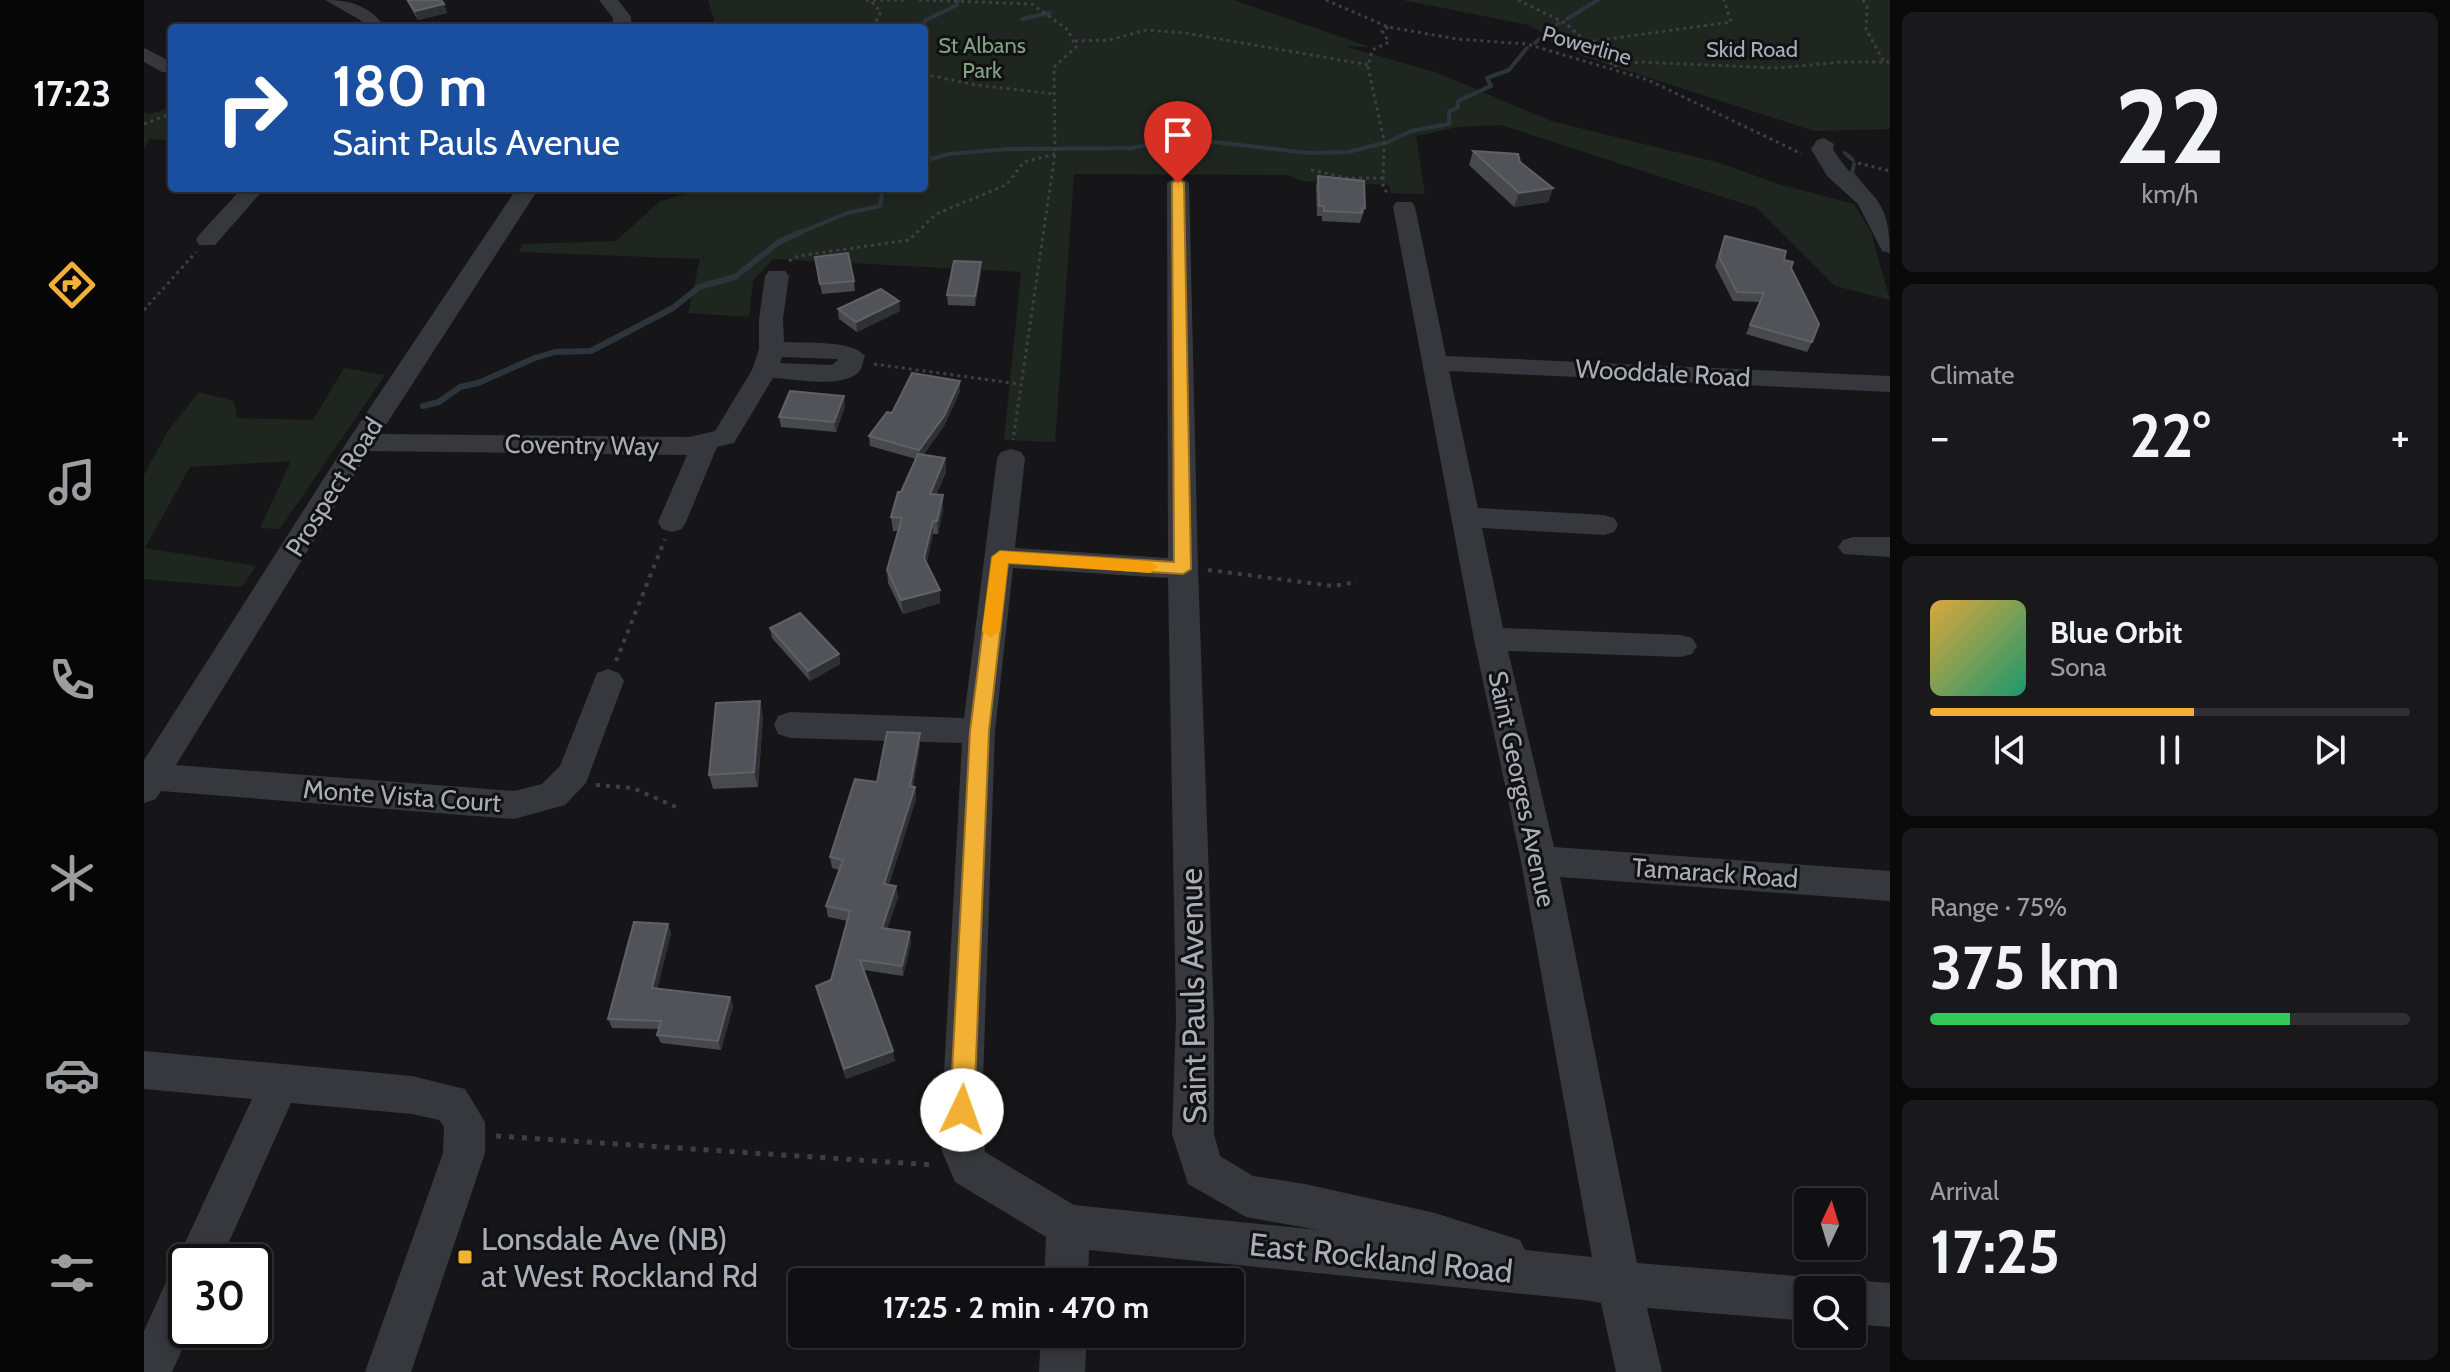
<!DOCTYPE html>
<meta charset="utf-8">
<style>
body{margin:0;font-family:Cabin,sans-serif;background:#19191b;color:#f1f3f6;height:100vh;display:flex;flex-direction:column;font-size:30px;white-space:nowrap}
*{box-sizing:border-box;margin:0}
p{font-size:26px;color:#9c9d9f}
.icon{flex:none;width:44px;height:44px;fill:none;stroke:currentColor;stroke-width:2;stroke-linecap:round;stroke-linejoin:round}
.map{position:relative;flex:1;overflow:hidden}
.sheet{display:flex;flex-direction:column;gap:12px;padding:12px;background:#09090a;width:560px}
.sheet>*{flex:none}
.banner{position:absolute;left:24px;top:24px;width:760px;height:168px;border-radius:8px;box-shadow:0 4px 12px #0003,0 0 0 2px #303032;background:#1a4fa0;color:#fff;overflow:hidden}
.needle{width:52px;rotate:4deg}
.buttons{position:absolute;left:1650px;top:1188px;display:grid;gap:16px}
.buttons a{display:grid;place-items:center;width:72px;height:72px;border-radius:8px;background:#101012;box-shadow:0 4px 12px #0003,0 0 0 2px #303032;font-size:40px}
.speed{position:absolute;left:24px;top:1244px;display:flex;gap:16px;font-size:40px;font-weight:700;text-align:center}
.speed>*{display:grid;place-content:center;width:104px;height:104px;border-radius:50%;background:#101012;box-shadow:0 4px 12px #0003,0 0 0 2px #303032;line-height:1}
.speed .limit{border:4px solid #111;border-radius:12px;background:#fff;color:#111}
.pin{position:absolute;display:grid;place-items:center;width:68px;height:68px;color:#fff;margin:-82px -34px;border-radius:50% 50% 50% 0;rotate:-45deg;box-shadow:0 0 8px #0007}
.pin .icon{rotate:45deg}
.me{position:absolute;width:88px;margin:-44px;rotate:3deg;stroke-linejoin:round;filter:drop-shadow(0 0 6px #0008)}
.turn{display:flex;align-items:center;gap:28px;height:168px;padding:0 32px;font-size:36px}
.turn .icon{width:104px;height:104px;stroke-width:2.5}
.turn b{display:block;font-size:56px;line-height:68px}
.big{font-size:60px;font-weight:700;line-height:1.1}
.sheet .tile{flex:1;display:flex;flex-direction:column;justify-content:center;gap:12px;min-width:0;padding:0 28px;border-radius:12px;background:#19191b}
.sheet .dial{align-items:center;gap:0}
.dial b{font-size:104px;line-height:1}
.song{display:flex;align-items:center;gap:24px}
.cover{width:96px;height:96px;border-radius:12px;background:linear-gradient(135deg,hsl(40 70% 55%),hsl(160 70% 35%))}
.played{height:8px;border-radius:4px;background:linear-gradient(90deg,#f2b134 55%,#303032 55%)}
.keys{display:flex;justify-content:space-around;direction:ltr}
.heat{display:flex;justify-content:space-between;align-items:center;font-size:44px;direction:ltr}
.charge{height:12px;border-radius:6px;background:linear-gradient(90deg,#34c759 75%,#303032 0)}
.trip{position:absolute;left:644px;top:1268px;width:456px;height:80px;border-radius:8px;background:#101012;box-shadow:0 4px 12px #0003,0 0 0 2px #303032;font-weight:700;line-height:80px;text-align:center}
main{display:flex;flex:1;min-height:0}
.tab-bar{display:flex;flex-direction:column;width:144px;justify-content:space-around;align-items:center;background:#060607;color:#9c9d9f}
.tab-bar .icon{width:56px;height:56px}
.tab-bar .active{color:#f2b134}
.tab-bar b{font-size:36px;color:#f1f3f6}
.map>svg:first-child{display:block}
.green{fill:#1e261f}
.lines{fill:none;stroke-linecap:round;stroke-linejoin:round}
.stream-far1{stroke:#2c353c;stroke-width:4}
.stream{stroke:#2c353c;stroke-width:6}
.path-far2{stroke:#3d3f44;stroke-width:3;stroke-dasharray:3 4;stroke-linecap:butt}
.path-far1{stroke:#3d3f44;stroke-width:4;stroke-dasharray:4 6;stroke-linecap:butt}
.path{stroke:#3d3f44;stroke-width:5;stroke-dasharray:5 8;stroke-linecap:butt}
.minor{fill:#37383d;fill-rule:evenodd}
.wall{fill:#47494d}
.shaded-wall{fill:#2f3033}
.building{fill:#525359;stroke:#5f6168;stroke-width:2}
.route{fill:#f2b134;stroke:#9d7322;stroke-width:2}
.slow{fill:#f59e0b}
.poi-dot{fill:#f2b134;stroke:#111113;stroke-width:3}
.labels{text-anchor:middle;stroke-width:6;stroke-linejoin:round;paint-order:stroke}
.far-park-label{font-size:22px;fill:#7fa381;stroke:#111113}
.far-street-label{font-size:22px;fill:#a8adb8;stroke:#111113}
.street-label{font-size:26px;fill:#a8adb8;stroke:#111113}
.near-street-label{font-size:32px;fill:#a8adb8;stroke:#111113}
.near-poi-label{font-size:32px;fill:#a8adb8;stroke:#111113;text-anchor:start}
</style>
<main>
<nav class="tab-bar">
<b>17:23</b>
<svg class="icon active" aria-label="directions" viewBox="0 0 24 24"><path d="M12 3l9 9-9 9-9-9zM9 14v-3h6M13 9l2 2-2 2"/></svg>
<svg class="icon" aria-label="music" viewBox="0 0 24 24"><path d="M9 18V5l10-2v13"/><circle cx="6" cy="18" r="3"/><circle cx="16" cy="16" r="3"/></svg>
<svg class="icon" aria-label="phone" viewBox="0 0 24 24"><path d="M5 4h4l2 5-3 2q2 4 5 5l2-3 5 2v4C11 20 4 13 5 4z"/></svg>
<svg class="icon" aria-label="climate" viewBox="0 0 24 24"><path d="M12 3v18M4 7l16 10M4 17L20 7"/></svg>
<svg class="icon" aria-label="car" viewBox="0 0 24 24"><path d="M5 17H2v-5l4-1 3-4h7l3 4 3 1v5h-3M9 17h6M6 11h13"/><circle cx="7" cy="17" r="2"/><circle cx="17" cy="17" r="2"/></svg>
<svg class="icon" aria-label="filters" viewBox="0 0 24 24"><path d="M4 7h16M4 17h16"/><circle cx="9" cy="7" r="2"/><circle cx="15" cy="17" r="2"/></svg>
</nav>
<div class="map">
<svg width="1746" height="1372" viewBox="0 0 1746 1372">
<rect width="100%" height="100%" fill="#161618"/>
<g class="green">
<polygon points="564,0 1090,0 1226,47 1200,46 1294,73 1407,121 1576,163 1634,184 1710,204 1727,232 1746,300 1691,286 1613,208 1357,125 1315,127 1272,136 1281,194 1247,193 1245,185 1159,181 1144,175 930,174 911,442 860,440 877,272 629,259 609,281 605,317 544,313 556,259 375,252 379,244 472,241 516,201 565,188 780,188 780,28 570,28 571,23"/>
<polygon points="1258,0 1746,0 1746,129 1670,131 1438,56 1384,25"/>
<polygon points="28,107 28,141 5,139 0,148 0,112 6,114"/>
<polygon points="200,368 241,375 136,529 116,528 147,461 46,467 1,548 112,566 98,587 0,579 0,475 24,431 55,392 90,401 93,418 169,420"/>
</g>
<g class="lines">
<g class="stream-far1">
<polyline points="878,19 906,13"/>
<polyline points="1423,19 1454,0"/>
<polyline points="777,28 782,20 813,5 814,0"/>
<polyline points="1391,43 1415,23"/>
<polyline points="780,49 784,52 781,60 784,66 780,70"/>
<polyline points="1701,153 1709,160"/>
<polyline points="780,161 805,154 865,149 988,148 1036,138 1164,153 1204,152 1244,142 1267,131 1305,124 1305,112 1314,107 1314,101 1347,86 1343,78 1365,70 1383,48"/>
<polyline points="1710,164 1708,173 1721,189"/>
<polyline points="653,234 703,213 736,206 739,188"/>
</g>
<polyline class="stream" points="279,406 295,402 316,387 334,383 391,358 411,352 447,351 529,308 555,287 591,277 635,242 657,232"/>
<g class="path-far2">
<polyline points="722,0 763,0"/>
<polyline points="775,0 888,4 924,30 932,47 910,67 911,154 869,440"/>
<polyline points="1182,0 1244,27 1313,39 1383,44 1504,80 1658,154"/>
<polyline points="1374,0 1421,23 1470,66"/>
<polyline points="1719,0 1723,7 1722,29 1740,62"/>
<polyline points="728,2 737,12 728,28"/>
<polyline points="1244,27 1238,31 1245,42 1228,50 1224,67 1240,140 1239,188 1246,195"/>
<polyline points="931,41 965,40 1002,30 1041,33 1225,65"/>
<polyline points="1442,42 1587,22 1580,0"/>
<polyline points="1470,66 1495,62 1634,68 1697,62 1746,62"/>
<polyline points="780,74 832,85 911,94"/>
<polyline points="25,82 28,96"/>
<polyline points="0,124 28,113"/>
<polyline points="1714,163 1746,171"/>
<polyline points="1167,170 1203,178 1239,178"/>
<polyline points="645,261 654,256 765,240 792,214 862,185 880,162 911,154"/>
<polyline points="0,310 52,252"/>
<polyline points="730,364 875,384"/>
</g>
<g class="path-far1">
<polyline points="1064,570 1189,586 1213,582"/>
<polyline points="472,661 521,539"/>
<polyline points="452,785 489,788 534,808"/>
</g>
<polyline class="path" points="352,1136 790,1165"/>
<g class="minor">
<path d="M181 0C207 0 226 6 242 28H223L216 20Z"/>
<polygon points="455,0 474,0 487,17 487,28 469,28 469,18"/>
<polygon points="0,48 28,62 28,73 18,72 0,62"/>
<path d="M1680 138 1690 144 1689 149C1717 196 1746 187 1746 253L1738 251 1714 204 1683 176 1667 149 1673 140Z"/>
<path d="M1034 176 1045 183 1054 569 1070 1019V1134L1076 1156 1109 1176 1161 1184 1291 1213 1376 1240 1381 1250 1448 1257 1377 861 1330 639 1249 207 1252 202H1268L1271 207 1302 356 1746 376V392L1305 371 1334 508 1460 515 1470 518 1474 525 1470 532 1460 535 1338 528 1359 628 1537 635 1548 638 1553 646 1548 654 1537 657 1364 651 1410 847 1746 871V901L1416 877 1493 1263 1664 1277 1680 1283 1683 1290H1664V1321L1503 1308 1518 1372H1472L1457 1303 1440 1300 945 1250 944 1282H900L902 1237 811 1182 797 1149 798 1110 818 743 646 738 634 734 630 725 634 716 646 712 820 718 853 458 857 452 867 449 877 452 881 458 871 548 1024 558 1023 183ZM869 568 1024 578 1032 1019 1028 1134 1044 1184 1102 1217 1175 1230 930 1205 841 1152 838 1110 851 731Z"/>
<polygon points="98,188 121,188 71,245 55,245 52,240 55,235"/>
<path d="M373 188H395L236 434 545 437 571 431 608 370 615 349V319L621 276 625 271H641L645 276 639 319 640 342C660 343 709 340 721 356 719 361 718 370 713 374 693 388 652 379 629 378L590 443 573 447 542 522 538 529 528 532 518 529 514 522 543 455 225 451 32 765 370 791 398 784 416 766 453 673 464 669 475 673 480 681 442 783 421 805 370 819 17 791 12 799 0 803V760L207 436ZM638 357 693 359 694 360 688 365 636 363Z"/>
<polygon points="1709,537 1746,537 1746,557 1699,554 1694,547 1699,540"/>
<polygon points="0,1051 268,1076 321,1089 341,1122 341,1153 267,1372 221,1372 299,1153 300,1127 295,1120 268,1114 147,1103 76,1262 42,1262 42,1330 47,1330 28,1372 0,1372 0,1331 26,1273 35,1270 32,1262 39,1247 108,1099 0,1089"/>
<polygon points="1708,1280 1746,1283 1746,1327 1708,1324 1708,1290 1691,1290 1692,1286"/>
<polygon points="897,1334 943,1334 941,1372 895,1372"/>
</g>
</g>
<g class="wall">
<polygon points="262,0 297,0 300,4 303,13 274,20"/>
<polygon points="1329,151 1376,162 1409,188 1404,202 1370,207 1325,165"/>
<polygon points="1174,176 1221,208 1216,223 1178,221 1178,216 1173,216 1172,186"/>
<polygon points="1581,236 1640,260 1647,268 1668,342 1663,352 1602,334 1616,302 1589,301 1571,266"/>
<polygon points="673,267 710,281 711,291 678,294"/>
<polygon points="837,272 831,306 804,305 803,295"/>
<polygon points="694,309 756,311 713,332 695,319"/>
<polygon points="816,381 816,391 800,426 779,455 801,458 802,472 792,495 799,495 799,509 794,534 789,534 782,563 796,603 759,614 744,583 743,570 755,531 749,531 747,517 772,459 726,446 725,436 748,413"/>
<polygon points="701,406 692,432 637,427 635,417"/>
<polygon points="626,628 695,654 696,664 666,681 628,638"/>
<polygon points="619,716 614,787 569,789 565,775"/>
<polygon points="776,733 776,745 769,787 771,787 772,799 745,884 752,886 754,897 743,929 767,943 759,976 720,970 751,1061 702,1079 672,986 687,980 704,921 684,917 682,906 695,870 688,868 686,857 733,782"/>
<polygon points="527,933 513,989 586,997 589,1006 577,1050 517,1043 513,1035 515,1029 468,1028 464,1019"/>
</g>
<g class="shaded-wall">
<polygon points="300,4 303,13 274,20 271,11"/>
<polygon points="1409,188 1404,202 1370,207 1375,193"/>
<polygon points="837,262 837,272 831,306 831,296"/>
<polygon points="755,301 756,311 713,332 712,322"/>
<polygon points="816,381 816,391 800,426 776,460 775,450"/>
<polygon points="700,396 701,406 692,432 690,422"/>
<polygon points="801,458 802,472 787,508 786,494"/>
<polygon points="799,495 799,509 794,534 793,521"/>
<polygon points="789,521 789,534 781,571 780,558"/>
<polygon points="796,590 796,603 759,614 757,600"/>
<polygon points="695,654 696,664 666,681 664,671"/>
<polygon points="616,701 619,716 614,787 610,772"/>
<polygon points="776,733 776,745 767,798 766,786"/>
<polygon points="771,787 772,799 742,894 740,884"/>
<polygon points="752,886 754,897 740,939 738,928"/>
<polygon points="524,924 527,933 511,997 508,988"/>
<polygon points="766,932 767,943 759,976 758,966"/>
<polygon points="586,997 589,1006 577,1050 574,1041"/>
<polygon points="749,1051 751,1061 702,1079 700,1069"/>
</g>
<g class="building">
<polygon points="264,0 297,0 300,4 271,11"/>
<polygon points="1329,151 1374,154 1376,162 1409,188 1375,193"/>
<polygon points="1174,176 1220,181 1221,208 1218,208 1218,213 1180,211 1180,206 1175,206"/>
<polygon points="1581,236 1642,251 1640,260 1649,262 1647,268 1675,324 1668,342 1606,325 1620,293 1593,292 1575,257"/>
<polygon points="704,253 710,281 676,284 671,257"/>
<polygon points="810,261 837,262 831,296 803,295"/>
<polygon points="737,289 755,301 712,322 694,309"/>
<polygon points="768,373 816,381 800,416 775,450 725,436 743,412 748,413"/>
<polygon points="646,391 700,396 690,422 635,417"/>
<polygon points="774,454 801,458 786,494 799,495 793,521 789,521 780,558 796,590 757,600 743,570 758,518 747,517 754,492 757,492"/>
<polygon points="656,613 695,654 664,671 626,628"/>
<polygon points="616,701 610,772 565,775 572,703"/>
<polygon points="743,732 776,733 766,786 771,787 740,884 752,886 738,928 766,932 758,966 716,960 749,1051 700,1069 672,986 687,980 706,911 682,906 699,860 686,857 711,779 733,782"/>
<polygon points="490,922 524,924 508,988 586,997 574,1041 513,1035 517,1021 464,1019"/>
</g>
<polygon class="route" points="1034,179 1040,183 1047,569 1039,574 864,563 845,731 830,1110 826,1118 818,1121 810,1118 806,1110 826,731 848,557 856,551 1030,562 1028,183"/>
<polygon class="slow" points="856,551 1006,561 1014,567 1006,573 864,563 856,631 847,638 838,631 848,557"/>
<rect class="poi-dot" x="313" y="1249" width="16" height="16" rx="4"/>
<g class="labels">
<g class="far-park-label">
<text x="838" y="53">St Albans<tspan x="838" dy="25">Park</tspan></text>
</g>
<g class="far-street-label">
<text transform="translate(1443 45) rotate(16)" y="8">Powerline</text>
<text x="1608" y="57">Skid Road</text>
</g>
<g class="street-label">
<text transform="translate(1519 373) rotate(3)" y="9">Wooddale Road</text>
<text transform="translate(438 445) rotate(1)" y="9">Coventry Way</text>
<text transform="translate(190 487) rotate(-58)" y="9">Prospect Road</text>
<text transform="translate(1378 789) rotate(78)" y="9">Saint Georges Avenue</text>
<text transform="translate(258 796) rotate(4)" y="9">Monte Vista Court</text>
<text transform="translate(1571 873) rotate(4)" y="9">Tamarack Road</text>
</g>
<g class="near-street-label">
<text transform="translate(1049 996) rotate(-91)" y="11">Saint Pauls Avenue</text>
<text transform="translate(1237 1258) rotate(6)" y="11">East Rockland Road</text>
</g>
<g class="near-poi-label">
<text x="337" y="1250">Lonsdale Ave (NB)<tspan x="337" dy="37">at West Rockland Rd</tspan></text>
</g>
</g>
</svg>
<div class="buttons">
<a><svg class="needle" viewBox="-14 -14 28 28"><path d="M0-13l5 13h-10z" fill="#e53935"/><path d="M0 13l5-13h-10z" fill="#9c9d9f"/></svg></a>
<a><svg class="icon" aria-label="search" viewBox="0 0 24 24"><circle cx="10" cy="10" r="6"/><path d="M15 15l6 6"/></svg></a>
</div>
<div class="speed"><div class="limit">30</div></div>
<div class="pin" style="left:1034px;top:183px;background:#d93025"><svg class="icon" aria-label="arrive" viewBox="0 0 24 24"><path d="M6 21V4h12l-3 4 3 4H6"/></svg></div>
<svg class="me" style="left:818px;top:1110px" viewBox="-20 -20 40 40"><circle r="19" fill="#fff"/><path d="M0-13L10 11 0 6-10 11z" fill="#f2b134"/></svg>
<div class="trip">17:25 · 2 min · 470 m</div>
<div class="banner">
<div class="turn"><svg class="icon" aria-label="right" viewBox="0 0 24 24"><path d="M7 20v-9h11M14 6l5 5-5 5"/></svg><div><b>180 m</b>Saint Pauls Avenue</div></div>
</div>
</div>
<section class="sheet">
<div class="tile dial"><b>22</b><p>km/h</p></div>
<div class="tile"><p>Climate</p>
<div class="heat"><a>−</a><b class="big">22°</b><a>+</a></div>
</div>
<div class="tile">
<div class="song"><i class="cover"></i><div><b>Blue Orbit</b><p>Sona</p></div></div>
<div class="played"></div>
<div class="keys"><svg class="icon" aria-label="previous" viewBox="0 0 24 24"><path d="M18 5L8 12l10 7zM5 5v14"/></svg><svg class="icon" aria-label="pause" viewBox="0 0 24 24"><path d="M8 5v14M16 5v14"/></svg><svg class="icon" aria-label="next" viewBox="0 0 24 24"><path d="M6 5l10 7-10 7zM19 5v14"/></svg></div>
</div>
<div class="tile"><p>Range · 75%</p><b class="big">375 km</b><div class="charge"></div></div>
<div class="tile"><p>Arrival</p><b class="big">17:25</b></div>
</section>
</main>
